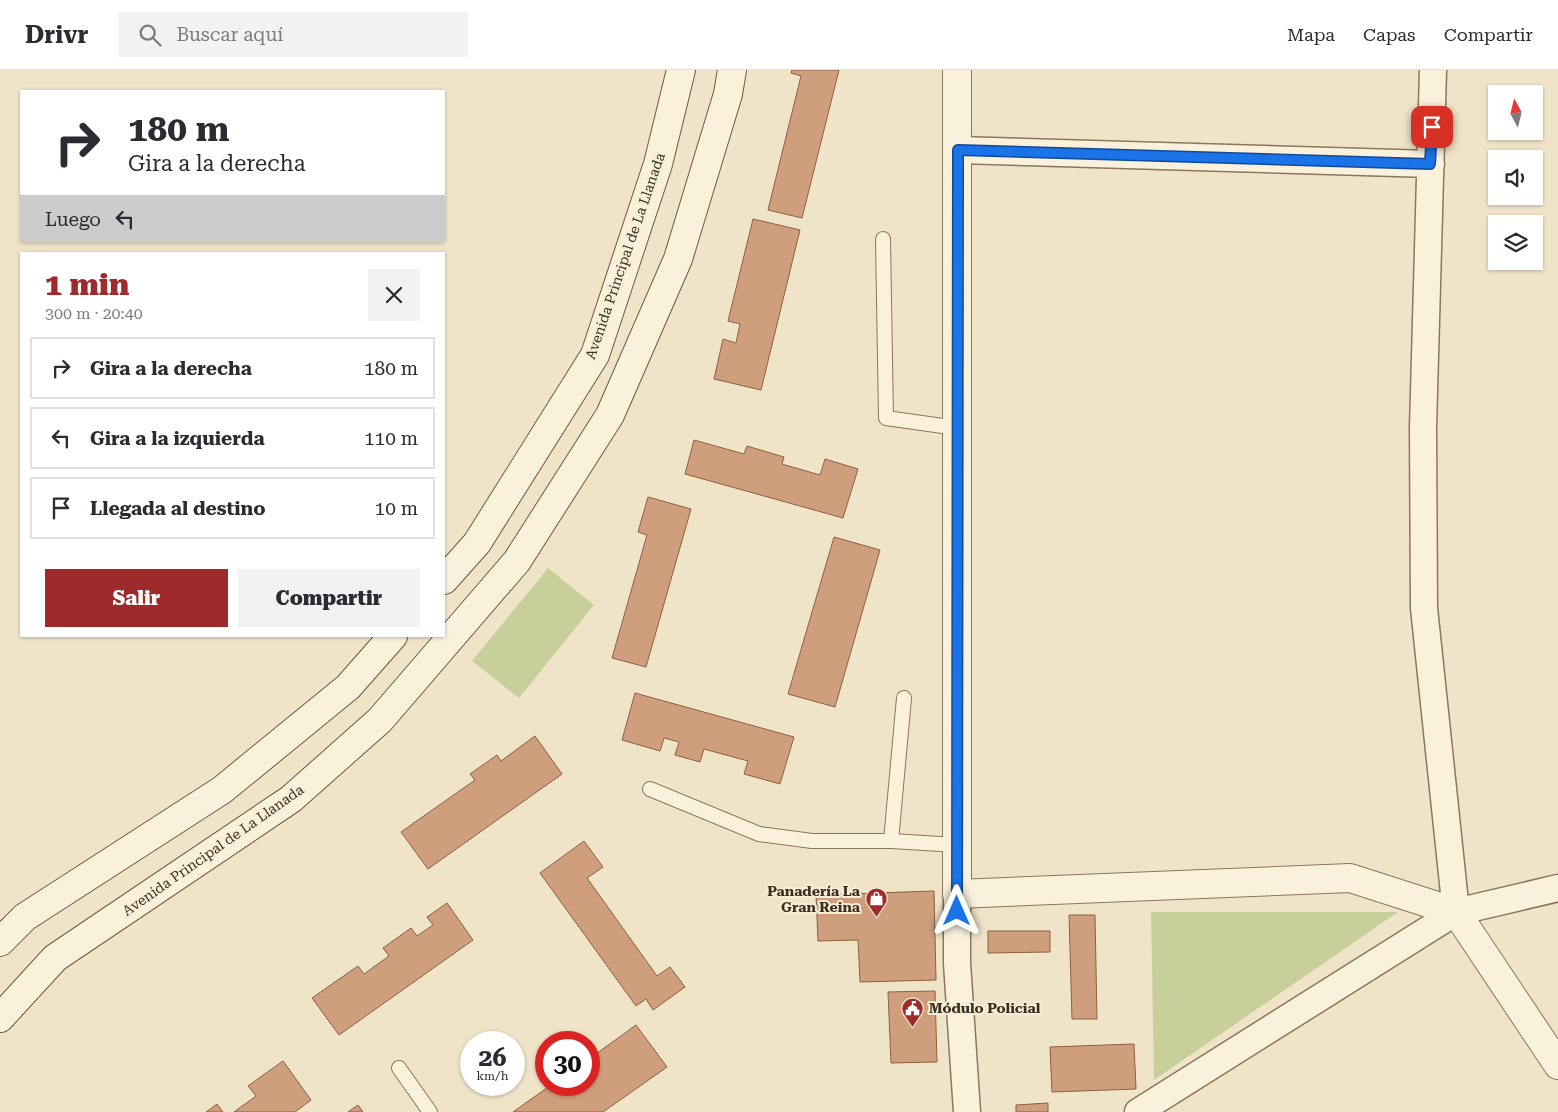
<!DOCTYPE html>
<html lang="es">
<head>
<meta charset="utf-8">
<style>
	:root { --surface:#fff; --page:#f2f2f3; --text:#2b2b33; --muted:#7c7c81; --line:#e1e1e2; --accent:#9e2a2b }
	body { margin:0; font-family:"Roboto Serif",serif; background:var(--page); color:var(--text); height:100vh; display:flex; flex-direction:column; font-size:19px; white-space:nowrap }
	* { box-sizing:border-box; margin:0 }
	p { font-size:16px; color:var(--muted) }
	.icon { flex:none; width:28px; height:28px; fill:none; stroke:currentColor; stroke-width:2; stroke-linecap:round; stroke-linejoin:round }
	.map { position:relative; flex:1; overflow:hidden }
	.drawer { position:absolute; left:20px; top:182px; width:425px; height:385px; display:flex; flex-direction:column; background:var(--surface); border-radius:0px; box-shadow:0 1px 4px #0004 }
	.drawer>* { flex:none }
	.hud { position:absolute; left:20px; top:20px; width:425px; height:152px; border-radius:0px; box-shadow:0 1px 4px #0004; background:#fff; color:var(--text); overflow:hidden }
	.needle { width:32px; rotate:353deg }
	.tools { position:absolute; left:1488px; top:15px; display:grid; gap:10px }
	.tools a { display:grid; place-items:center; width:55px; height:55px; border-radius:0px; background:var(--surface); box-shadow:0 1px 4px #0004; font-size:25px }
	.speed { position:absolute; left:460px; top:961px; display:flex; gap:10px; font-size:25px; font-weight:700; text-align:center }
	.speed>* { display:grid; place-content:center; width:65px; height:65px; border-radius:50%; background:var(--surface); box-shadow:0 1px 4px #0004; line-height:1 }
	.speed small { font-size:12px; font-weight:400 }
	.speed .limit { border:8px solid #d22; background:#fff; color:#111 }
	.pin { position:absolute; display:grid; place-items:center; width:42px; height:42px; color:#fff; margin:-21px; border-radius:10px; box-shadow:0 2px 8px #0006 }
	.me { position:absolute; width:55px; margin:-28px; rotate:0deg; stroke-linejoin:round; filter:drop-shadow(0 0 4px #0008) }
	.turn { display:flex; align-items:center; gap:18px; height:105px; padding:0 25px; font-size:22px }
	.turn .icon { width:65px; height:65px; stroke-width:2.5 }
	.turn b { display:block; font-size:35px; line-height:42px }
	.then { display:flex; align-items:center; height:48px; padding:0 25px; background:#0003; gap:10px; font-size:19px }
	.round { display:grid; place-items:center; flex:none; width:52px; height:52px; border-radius:0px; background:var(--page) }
	.overview { display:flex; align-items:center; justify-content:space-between; height:85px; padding:0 25px }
	h1 { font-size:30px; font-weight:800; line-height:38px; color:var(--accent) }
	.cta { display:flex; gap:10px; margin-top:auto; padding:10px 25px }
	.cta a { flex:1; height:58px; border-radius:0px; background:var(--accent); color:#fff; font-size:20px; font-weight:800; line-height:58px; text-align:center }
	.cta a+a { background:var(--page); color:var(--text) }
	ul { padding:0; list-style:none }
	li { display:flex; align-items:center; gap:15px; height:62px; margin:0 10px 8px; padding:0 15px; border:2px solid var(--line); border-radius:0px }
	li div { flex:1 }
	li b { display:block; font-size:19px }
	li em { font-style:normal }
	header { display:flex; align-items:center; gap:30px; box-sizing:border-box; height:70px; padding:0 25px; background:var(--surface); border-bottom:1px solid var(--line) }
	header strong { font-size:24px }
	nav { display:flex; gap:28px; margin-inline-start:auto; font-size:18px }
	.search { width:350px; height:45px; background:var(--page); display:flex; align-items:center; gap:12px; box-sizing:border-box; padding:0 18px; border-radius:0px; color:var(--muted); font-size:19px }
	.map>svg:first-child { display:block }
</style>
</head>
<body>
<header>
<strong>Drivr</strong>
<div class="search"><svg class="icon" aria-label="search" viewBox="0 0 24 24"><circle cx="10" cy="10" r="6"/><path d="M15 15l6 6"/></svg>Buscar aquí</div>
<nav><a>Mapa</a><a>Capas</a><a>Compartir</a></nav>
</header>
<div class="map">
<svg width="1558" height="1042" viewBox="0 0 1558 1042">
	<rect width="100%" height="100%" fill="#f0e4c8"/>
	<path fill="#c9cf9b" d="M548,498L594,535L519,628L472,591Z
		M1151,842H1398L1154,1010Z"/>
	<path fill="#cf9f7d" stroke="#8d5f41" d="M792,0H839L802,148L768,140L801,6L791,3Z
		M753,149L800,160L761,320L714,309L723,269L736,273L740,254L728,251Z
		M694,370L744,384L747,376L784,387L782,394L820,405L825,389L858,399L843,448L685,404Z
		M648,427L691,439L646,597L612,588L647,465L638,462Z
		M834,467L880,480L835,637L788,624Z
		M635,623L794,667L780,714L744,704L748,691L704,679L700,692L675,685L679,672L664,668L660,681L622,670Z
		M535,666L562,704L428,799L401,762L475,710L470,704L497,685L501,691Z
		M584,771L603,797L587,808L657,906L670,897L685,917L653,940L646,929L636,936L540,803Z
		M934,821L936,910L860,912L858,870L818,871L816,825Z
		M447,833L473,870L339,965L312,928L358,896L364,904L389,886L383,878L411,858L417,866L433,855L427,847Z
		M1069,845H1095L1097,949H1072Z
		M988,861H1050V882L988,883Z
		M935,921L937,992L891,993L888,922Z
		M636,955L667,997L603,1042H513L551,1015H589V989Z
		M1134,974L1136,1019L1052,1022L1050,977Z
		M283,991L311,1030L295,1042H234L256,1026L248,1016Z
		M1048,1033V1042H1016V1035Z
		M217,1034L223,1042H206Z
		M358,1035L363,1042H348Z"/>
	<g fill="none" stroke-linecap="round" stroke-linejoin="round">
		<defs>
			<path id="service" d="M883,169L886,348L957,358
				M650,719L759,764L812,771H891L957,775
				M891,771L904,628
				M399,998L430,1042"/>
			<path id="minor" d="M1433,0L1423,358L1424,538L1456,842
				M958,80L1431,94
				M957,824V893L967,1042
				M1138,1042L1456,842L1558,818"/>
			<path id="tertiary" d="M957,0V824L1350,808L1456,842L1558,995"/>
			<path id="secondary" d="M444,510L477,473L595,285L658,94L681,0
				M0,872L25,847L222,720L348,617L393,566
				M0,948L55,888L291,729L380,650L517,491L610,345L678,189L728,24L732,0"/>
		</defs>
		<use href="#service" stroke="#8d765c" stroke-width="16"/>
		<use href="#minor" stroke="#8d765c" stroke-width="29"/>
		<use href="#tertiary" stroke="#8d765c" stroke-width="30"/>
		<use href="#secondary" stroke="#6f573f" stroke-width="30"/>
		<use href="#service" stroke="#faf1dc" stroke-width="14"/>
		<use href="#minor" stroke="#faf1dc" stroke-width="26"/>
		<use href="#tertiary" stroke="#faf1dc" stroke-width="28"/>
		<use href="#secondary" stroke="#faf1dc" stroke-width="28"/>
	</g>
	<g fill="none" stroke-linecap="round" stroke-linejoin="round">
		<defs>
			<path id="route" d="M957,841L958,80L1430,94L1432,57"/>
		</defs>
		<use href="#route" stroke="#114b97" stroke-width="12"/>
		<use href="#route" stroke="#1a73e8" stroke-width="9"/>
	</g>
	<defs>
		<symbol id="shop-pin" viewBox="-11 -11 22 30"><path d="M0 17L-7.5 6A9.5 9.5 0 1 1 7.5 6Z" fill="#9e2a2b" stroke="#f7eed8"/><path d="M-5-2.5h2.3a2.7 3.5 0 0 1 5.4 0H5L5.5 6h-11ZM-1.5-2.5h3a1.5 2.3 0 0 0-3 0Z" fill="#fff"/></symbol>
		<symbol id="civic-pin" viewBox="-11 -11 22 30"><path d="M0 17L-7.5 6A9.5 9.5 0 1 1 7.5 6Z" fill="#9e2a2b" stroke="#f7eed8"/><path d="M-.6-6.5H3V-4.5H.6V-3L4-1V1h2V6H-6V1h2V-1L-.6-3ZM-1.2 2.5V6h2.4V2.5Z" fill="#fff"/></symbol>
	</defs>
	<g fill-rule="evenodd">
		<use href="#shop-pin" x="864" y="816" width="25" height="34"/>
		<use href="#civic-pin" x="900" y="926" width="25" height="34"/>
	</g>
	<g text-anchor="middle" stroke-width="4" stroke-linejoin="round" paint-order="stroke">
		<g font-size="14" fill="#3d2e20" stroke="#f7eed8">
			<text transform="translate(625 186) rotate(-71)" y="5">Avenida Principal de La Llanada</text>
			<text transform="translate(213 780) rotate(-35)" y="5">Avenida Principal de La Llanada</text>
		</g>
		<g font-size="14" font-weight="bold" fill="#3d2e20" stroke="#f7eed8" text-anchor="end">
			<text x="860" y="826">Panadería La<tspan x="860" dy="16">Gran Reina</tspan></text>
			<text x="929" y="943" text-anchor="start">Módulo Policial</text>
		</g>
	</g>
</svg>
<div class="tools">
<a><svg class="needle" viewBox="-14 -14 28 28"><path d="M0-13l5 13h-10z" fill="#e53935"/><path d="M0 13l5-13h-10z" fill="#7c7c81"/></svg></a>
<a><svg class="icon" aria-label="sound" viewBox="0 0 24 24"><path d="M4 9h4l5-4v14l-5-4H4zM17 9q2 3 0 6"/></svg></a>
<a><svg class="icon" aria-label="layers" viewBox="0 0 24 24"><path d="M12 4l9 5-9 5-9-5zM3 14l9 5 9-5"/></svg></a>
</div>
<div class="speed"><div>26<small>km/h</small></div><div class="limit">30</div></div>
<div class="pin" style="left:1432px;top:57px;background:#d93025"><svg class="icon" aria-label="arrive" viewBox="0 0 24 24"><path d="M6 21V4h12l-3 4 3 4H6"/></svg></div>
<svg class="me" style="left:957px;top:841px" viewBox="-20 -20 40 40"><path d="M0-17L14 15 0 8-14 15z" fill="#1a73e8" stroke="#fff" stroke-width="4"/></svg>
<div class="hud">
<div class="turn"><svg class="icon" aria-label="right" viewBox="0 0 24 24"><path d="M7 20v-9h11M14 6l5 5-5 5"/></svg><div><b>180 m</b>Gira a la derecha</div></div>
<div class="then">Luego<svg class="icon" aria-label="left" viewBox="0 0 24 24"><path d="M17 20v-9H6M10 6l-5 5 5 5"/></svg></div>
</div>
<section class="drawer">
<div class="overview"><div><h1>1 min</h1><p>300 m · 20:40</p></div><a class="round"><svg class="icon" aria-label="close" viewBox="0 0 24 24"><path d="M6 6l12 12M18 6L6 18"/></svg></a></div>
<ul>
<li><svg class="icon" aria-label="right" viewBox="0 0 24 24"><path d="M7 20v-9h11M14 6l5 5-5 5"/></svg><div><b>Gira a la derecha</b></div><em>180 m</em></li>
<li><svg class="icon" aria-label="left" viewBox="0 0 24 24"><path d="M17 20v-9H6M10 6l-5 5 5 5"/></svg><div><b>Gira a la izquierda</b></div><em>110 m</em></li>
<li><svg class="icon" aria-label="arrive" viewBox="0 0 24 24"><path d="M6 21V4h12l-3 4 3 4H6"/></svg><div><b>Llegada al destino</b></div><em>10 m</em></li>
</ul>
<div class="cta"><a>Salir</a><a>Compartir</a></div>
</section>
</div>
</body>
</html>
